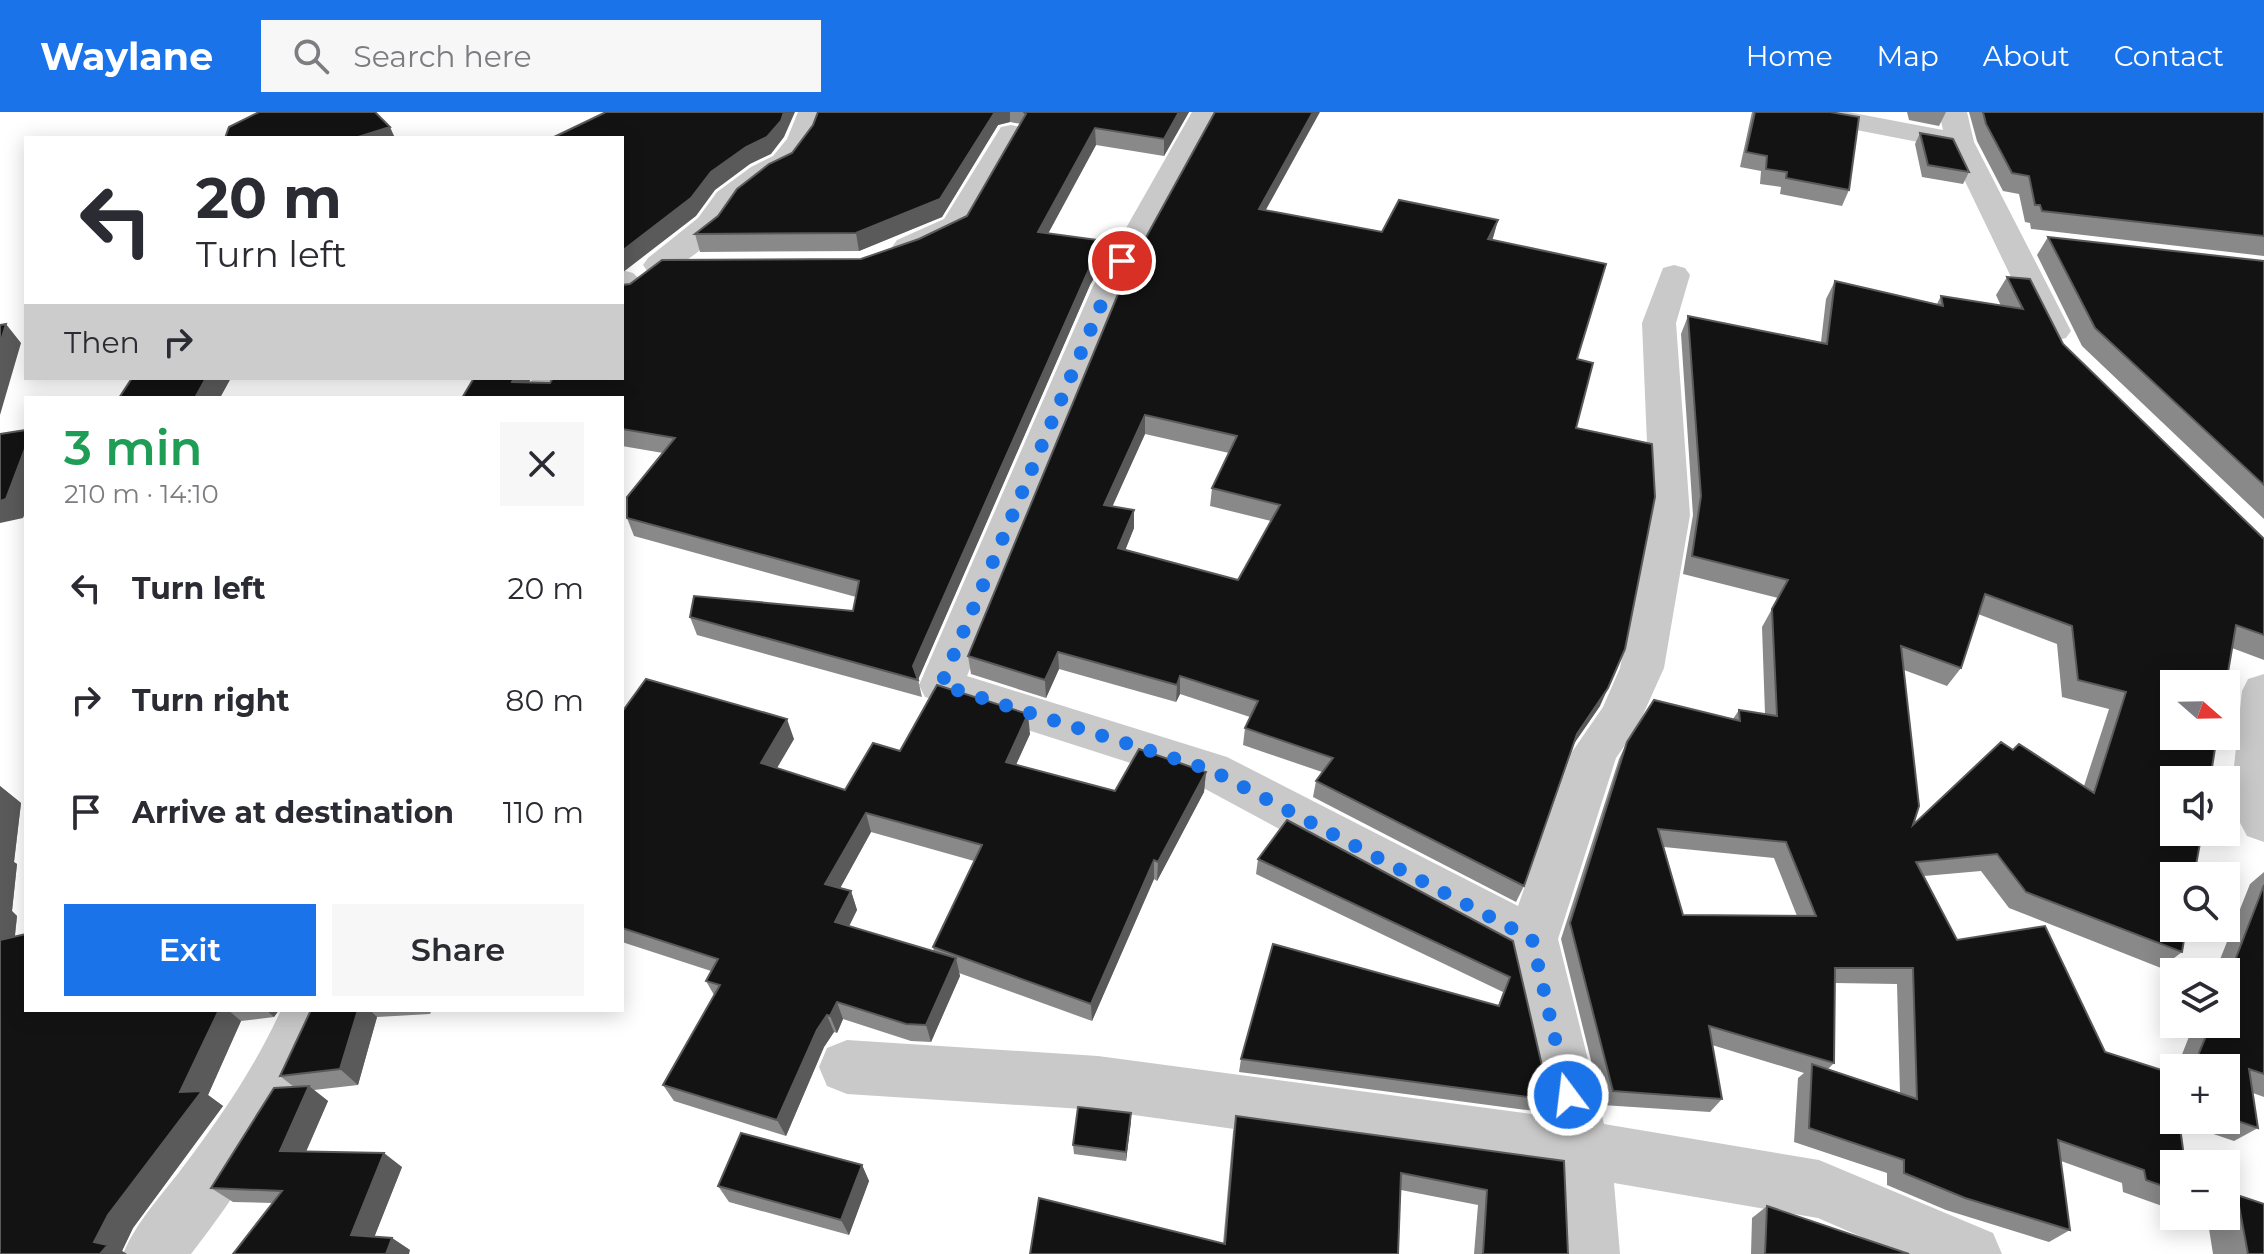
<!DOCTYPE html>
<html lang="en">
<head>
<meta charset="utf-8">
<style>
	:root { --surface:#fff; --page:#f7f7f7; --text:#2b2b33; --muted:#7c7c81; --accent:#1a73e8 }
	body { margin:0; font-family:Montserrat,sans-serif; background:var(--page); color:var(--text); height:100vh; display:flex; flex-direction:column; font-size:30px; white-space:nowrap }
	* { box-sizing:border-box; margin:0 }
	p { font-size:26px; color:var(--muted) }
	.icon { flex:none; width:44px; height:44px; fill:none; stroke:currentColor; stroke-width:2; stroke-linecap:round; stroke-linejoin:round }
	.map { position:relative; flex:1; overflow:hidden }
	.sheet { position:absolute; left:24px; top:284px; width:600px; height:616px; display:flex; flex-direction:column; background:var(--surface); border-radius:0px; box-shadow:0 4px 20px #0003 }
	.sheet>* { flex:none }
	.top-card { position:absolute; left:24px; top:24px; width:600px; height:244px; border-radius:0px; box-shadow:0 4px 20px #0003; background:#fff; color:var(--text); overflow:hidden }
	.needle { width:52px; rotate:110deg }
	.fabs { position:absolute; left:2160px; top:558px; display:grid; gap:16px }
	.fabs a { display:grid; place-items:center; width:80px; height:80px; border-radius:0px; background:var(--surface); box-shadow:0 4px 20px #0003; font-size:40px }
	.pin { position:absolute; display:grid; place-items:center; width:68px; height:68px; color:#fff; margin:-34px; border:4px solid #fff; border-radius:50%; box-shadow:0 2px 8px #0007 }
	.me { position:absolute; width:88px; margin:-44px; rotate:345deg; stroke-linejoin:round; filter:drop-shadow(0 0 6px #0008) }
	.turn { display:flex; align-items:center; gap:28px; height:168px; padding:0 40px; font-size:36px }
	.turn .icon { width:104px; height:104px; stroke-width:2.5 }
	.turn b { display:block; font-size:56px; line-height:68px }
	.then { display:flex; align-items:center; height:76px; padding:0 40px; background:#0003; gap:16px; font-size:30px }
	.round { display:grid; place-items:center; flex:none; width:84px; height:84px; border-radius:0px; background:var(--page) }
	.headline { display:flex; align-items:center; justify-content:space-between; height:136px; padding:0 40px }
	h1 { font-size:48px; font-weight:600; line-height:60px; color:#1e9e55 }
	.primary-button { display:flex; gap:16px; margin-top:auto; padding:16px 40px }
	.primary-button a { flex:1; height:92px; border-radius:0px; background:var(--accent); color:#fff; font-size:32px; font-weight:600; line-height:92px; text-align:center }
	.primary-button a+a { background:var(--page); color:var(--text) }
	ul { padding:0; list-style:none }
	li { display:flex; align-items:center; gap:24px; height:112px; padding:0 40px }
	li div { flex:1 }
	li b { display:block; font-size:30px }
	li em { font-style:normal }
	header { display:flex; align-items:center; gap:48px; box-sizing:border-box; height:112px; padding:0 40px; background:var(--accent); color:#fff }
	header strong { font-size:38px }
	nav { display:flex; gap:44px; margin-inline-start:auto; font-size:28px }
	.search { width:560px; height:72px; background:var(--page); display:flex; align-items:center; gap:20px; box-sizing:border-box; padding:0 28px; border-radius:0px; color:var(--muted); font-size:30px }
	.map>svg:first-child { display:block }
</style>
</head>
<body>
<header>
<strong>Waylane</strong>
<div class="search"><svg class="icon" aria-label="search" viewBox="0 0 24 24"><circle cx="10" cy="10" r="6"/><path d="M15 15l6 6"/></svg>Search here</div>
<nav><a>Home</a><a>Map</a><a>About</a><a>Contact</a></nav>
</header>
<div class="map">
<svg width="2264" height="1142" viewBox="0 0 2264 1142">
	<rect width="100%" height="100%" fill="#fff"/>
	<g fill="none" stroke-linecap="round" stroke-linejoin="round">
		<path fill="#c9c9c9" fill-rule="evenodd" d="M798,0H826C818,20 810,39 795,54C781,68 754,76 738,93C731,101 727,111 720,119C705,136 671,165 648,160L643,153L648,146L698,106L717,80L751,55L773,44L787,27Z
			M1192,0H1220L1125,174L967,564L1227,645L1518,794L1572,640L1603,595L1620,556L1650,403L1642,211L1663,156L1674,153L1685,156L1690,163L1676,211L1690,403L1664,556L1637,616L1616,646L1558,827L1604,1012L1819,1048L1993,1121L2002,1142H1901L1818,1106L1614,1071L1620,1142H1560L1555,1062L1098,998L847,982L827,974L819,955L827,936L847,928L1098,944L1546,1004L1509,841L1196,672L925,585L919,573L1093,174Z
			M1791,0H1848L1943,18L1939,0H1967L1974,30L2071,219L2066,226L2054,229L2042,226L2037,219L1949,36L1805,8L1795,6Z
			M1011,13L1021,15L1025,21L966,120L919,142L908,144L897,142L892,135L897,128L944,107L1001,15Z
			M622,158L633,161L646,173L641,180L622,181Z
			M533,266H569L558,286H522Z
			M2264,562V730L2247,724L2230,692L2242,579L2248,567Z
			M281,898H335C297,987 250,1066 191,1142H123C137,1108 164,1081 186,1051C222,1003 256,953 281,898Z"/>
	</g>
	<path fill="#898989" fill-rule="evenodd" d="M818,0H1189L1164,44L1096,33L1048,122L1105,147L1090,173L918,567L922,585L697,523L690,505L853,499L856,485L634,424L627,406L663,341L622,334V286L474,266H531L529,271H550L861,147L919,127L967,104L1021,12L1010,10L998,13L942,105L859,139L700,140L695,122L792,41L813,13Z
		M1752,0H1830L1849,78L1842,94L1780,82L1781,75L1760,72L1761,59L1740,55Z
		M1907,0H1946L1939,14L1909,8Z
		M1969,0H2264V144L2031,117L2030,111L2025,110L2019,82L2003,79L1977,29Z
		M1920,21L1969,60L1963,72L1922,65L1915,32Z
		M1266,98L1382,120L1498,108L1492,128L1577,247L1576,316L1600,594L1572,634L1524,774L1516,790L1313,685L1316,669L1322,660L1243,633L1245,616L1250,605L1180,582L1176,590L1059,557L1046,586L971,562L968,544ZM1145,322L1229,341L1212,376L1210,394L1271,409L1238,468L1125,438L1134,416V398L1112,394Z
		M2048,125L2264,149V407L2082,234L2037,143Z
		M2007,165L2063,232L2264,427V548L2232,536L2182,840L2161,856L2009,796L1981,759L1924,764L1957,828L2105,940L2174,1052V1090L2165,1095L2123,1080L2122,1071L2061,1049L2070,1118L2049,1130L1946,1098L1887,1073V1061L1794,1030L1798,966L1804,961L1712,933L1722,987L1710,1000L1602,993L1561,827L1619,647L1627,630L1733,607L1739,598L1765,602L1762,515L1778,486L1683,462L1693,403L1681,222L1688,204L1821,230L1826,187L1835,169L1937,192L1941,184L2001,194L1996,183ZM1978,502L2057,532L2062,585L2109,597L2084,674L2013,638L1913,713L1904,558L1947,574L1961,556ZM1664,735L1774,746L1797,804L1683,803ZM1835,871L1897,872L1900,981L1828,957L1834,951Z
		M622,600L794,627L777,656L845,678L900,639L1030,622L1016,653L1115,679L1206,660L1204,680L1157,769L1154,767L1092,909L959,861L960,864L931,930L911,929L843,907L837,921L834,920L824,935L786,1024L674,989L663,973L714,883L706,869L711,859L622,830ZM871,720L974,749L933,835L934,840L849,815L857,798L851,779L840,776Z
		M0,674L21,691L14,750L17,752L12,799L17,804L15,825L26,898H279L274,905L241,909L208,983L223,994L133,1116L122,1139L127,1142H0Z
		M1258,747L1513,829L1550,988L1542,1000L1239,960L1241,947L1498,894L1503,880L1256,762Z
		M2264,760V985L2253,981L2258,1016L2234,1029L2184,1012L2183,1008H2226V956L2177,955L2194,912H2226V860H2215L2250,772Z
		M311,898H432L430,902L377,905L358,973L314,978L328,989L306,1040L402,1055L374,1125L392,1126L410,1138L273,1091L233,1090L211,1076L294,975L280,964Z
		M1131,1001L1126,1049L1074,1042L1073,1033Z
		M1236,1004L1564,1049L1568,1142H1474L1478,1093L1401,1078L1223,1132L1233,1020Z
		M862,1053L869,1069L849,1123L729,1090L718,1074Z
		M2237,1083L2264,1142H2213L2207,1104H2226V1089Z
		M1767,1094L1909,1142H1751L1752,1106Z"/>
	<path fill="#5a5a5a" d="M784,0H795L784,25L771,42L750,52L715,78L696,104L622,161V139L711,60Z
		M995,0H1010V10L998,13L942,105L859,139L856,121Z
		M1179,0H1189L1164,44V27Z
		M1313,0H1320L1257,114L1259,97Z
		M390,15L395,26H355Z
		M1095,16L1096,33L1039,138L1038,120Z
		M1498,108L1493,126L1483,145L1488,127Z
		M1105,129V147L1090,173L918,568L913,554L1090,155Z
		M6,212L21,231L0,303V232Z
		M206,266H231L220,286H195Z
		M514,266H531L521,286L512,270Z
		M1145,303V322L1105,411L1104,393Z
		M26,334V399L23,406L0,411V389Z
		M1134,398V416L1119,454L1118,436Z
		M1058,540L1059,557L1046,586L1045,568Z
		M1180,564V582L1176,590L1177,573Z
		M1608,576L1600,594L1569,639L1577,622Z
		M1028,602L1030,622L1008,670L1006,650Z
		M787,607L794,627L768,671L761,651Z
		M1206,660L1204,680L1157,769L1158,750Z
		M0,674L21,691L14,750L17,752L12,799L17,804L12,847L0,839Z
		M866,701L871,720L832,791L825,772Z
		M1154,748V767L1092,909L1091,892Z
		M851,779L857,798L841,829L835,810Z
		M956,846L960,864L931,930L926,913Z
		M837,890L843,907L837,921L830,904Z
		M219,898H228L241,909L208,983L223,994L133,1116L122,1139L127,1142H100L94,1130L108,1103L180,980Z
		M266,898H279L274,905Z
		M358,898H370L377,905L358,973L340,957Z
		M827,903L834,920L824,935L786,1024L777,1008L817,918Z
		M309,974L328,989L300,1053L280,1039Z
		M1131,1001V1010L1126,1049V1040Z
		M384,1041L402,1055L370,1136L351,1123Z
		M862,1053L869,1069L849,1123L841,1108Z
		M392,1126L410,1138L409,1142H386Z"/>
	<path fill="#131313" stroke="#5a5a5a" stroke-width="2" fill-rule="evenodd" d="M259,0H375L390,15L355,26H225L229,15Z
		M606,0H784L781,9L767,25L746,35L711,60L691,86L622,139V26H552Z
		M818,0H995L940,87L856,121L695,122L718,104L737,77L769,52L792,41L813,13Z
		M1024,0H1179L1164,27L1095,16L1038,120L1105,129L1090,155L913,554L918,568L690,505L694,484L853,499L859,469L627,406V385L675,326L622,317V286H462L474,266H514L512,270L550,271L553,266H622V173L630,172L662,148L861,147L919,127L967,104L1026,2Z
		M1215,0H1313L1259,97L1382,120L1399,88L1498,108L1488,127L1606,152L1577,247L1593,251L1576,316L1652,332L1655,385L1625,537L1608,576L1577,622L1524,774L1316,669L1333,646L1245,616L1258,589L1180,564L1177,573L1058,540L1045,568L968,544L1128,158ZM1145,303L1237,324L1212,376L1280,393L1238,468L1118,436L1134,398L1104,393Z
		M1755,0H1830L1859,5L1849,78L1786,66L1787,60L1766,57L1767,44L1746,40Z
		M1983,0H2264V124L2042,99L2040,93H2035L2029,64L2012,61L1986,12Z
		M1920,21L1953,27L1969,60L1928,53Z
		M2048,125L2264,149V373L2095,216Z
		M2007,165L2030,167L2063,232L2264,427V523L2236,513L2226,572H2174V624H2217L2210,668H2174V720H2202L2194,764H2174V816H2186L2182,840L2026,780L1997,742L1916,750L1957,828L2045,814L2105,940L2174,962V1008H2179L2185,1052H2174V1078L2146,1068L2144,1058L2058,1028L2070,1118L1965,1086L1904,1061V1048L1809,1016L1812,952L1917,987L1913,856H1835L1834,951L1709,914L1722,987L1613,979L1570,811L1627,630L1654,588L1740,609L1739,598L1777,604L1772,497L1788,468L1692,444L1701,384L1688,204L1827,232L1835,169L1943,194L1941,184L2023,197ZM1985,482L2072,514L2078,568L2126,580L2094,681L2019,632L2013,638L2001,630L1913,713L1919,694L1901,534L1961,556ZM1658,717L1786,730L1816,804L1683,803Z
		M6,212L0,232V213Z
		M132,266H206L195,286H119Z
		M26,318V334L6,387L0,389V322Z
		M646,567L787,607L761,651L845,678L873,631L900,639L937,573L1028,602L1006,650L1115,679L1139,637L1206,660L1158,750L1154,748L1091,892L933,835L982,733L866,701L825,772L851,779L835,810L956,846L926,913L906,912L837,890L830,904L827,903L817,918L777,1008L663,973L720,873L706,869L718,847L622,816V600Z
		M1287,708L1513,829L1550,988L1241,947L1273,832L1499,894L1510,865L1258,747Z
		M2264,773V962L2249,957L2258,1016L2226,1005V956H2201L2199,941L2211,912H2226V872Z
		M26,822V898H219L180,980L202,979L108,1103L94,1130L108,1133L100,1142H0V828Z
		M311,898H358L340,957L280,964Z
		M309,974L280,1039L384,1041L351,1123L392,1126L386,1142H233L282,1079L211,1076L274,976Z
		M1078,995L1131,1001L1126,1040L1073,1033Z
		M1236,1004L1564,1049L1568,1142H1483L1487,1078L1401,1061L1398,1142H1030L1039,1086L1225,1132Z
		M741,1021L862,1053L841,1108L718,1074Z
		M2237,1083L2264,1092V1142H2248Z
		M1767,1094L1909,1142H1765Z"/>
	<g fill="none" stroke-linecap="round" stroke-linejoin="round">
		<path stroke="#1a73e8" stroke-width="14" stroke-dasharray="0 25.2" d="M1122,149L1109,174L941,573L1211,658L1532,827L1568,983"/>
	</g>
</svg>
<div class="fabs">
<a><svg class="needle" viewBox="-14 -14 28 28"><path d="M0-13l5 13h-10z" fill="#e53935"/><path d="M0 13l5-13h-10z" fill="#7c7c81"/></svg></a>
<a><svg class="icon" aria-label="sound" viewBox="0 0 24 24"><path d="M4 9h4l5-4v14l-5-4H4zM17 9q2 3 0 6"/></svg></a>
<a><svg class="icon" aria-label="search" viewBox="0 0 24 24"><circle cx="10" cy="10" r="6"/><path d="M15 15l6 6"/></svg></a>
<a><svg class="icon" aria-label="layers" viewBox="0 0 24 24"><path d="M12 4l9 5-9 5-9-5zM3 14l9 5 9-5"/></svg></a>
<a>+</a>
<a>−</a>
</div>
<div class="pin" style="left:1122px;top:149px;background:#d93025"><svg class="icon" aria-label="arrive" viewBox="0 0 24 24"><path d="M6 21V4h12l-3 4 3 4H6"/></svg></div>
<svg class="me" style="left:1568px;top:983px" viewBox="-20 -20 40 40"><circle r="17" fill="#1a73e8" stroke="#fff" stroke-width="3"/><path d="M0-11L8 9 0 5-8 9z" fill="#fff"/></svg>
<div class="top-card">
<div class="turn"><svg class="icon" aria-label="left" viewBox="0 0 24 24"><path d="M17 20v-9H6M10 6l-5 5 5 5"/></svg><div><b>20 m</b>Turn left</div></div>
<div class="then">Then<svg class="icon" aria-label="right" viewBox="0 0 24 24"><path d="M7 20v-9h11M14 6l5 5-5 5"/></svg></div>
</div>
<section class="sheet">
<div class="headline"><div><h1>3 min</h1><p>210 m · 14:10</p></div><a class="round"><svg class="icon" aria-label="close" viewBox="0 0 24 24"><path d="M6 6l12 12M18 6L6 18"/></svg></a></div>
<ul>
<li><svg class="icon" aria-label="left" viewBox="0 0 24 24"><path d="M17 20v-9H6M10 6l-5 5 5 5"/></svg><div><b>Turn left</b></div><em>20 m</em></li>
<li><svg class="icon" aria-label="right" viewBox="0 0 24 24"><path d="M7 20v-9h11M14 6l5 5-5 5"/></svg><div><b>Turn right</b></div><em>80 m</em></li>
<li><svg class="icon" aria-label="arrive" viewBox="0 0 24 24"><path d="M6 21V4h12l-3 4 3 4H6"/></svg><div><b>Arrive at destination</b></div><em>110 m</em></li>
</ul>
<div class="primary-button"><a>Exit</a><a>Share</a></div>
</section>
</div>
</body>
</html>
